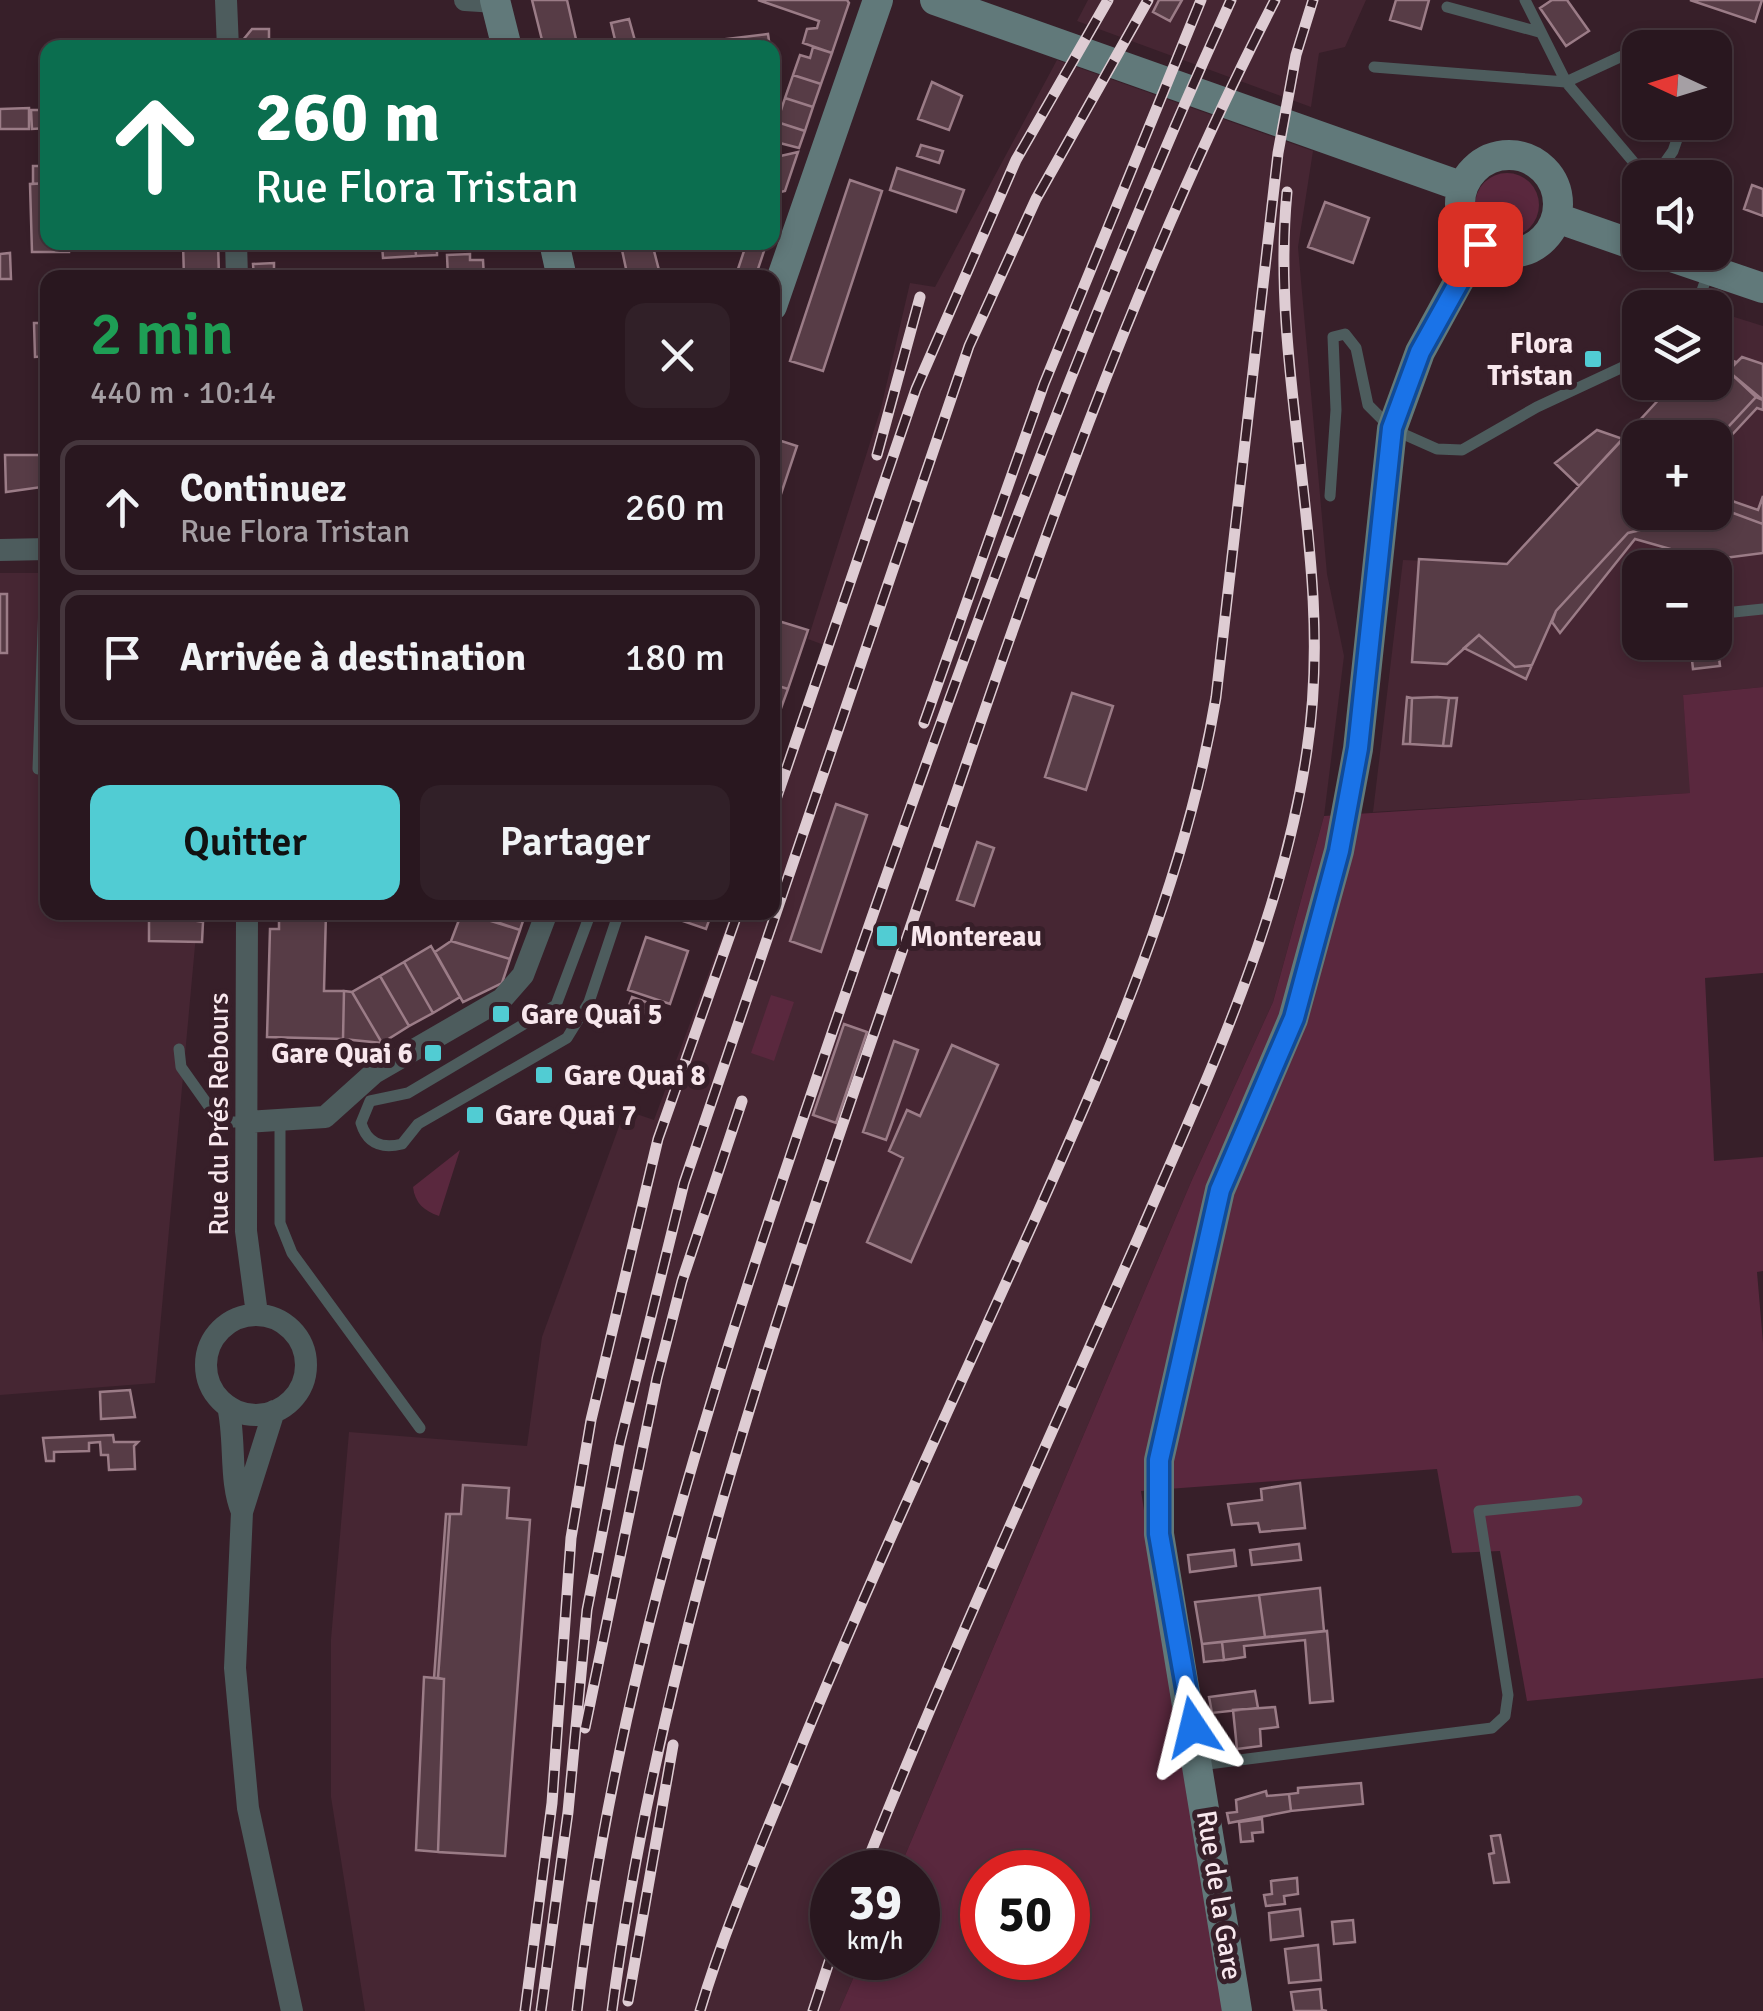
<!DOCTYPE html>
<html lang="fr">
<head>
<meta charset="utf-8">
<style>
	:root { --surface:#29171f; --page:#312028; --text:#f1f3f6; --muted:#a59fa4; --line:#45363d; --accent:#51ccd3 }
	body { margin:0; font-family:Signika,sans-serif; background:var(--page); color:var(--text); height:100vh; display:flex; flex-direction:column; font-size:38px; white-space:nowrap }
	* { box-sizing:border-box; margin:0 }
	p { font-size:32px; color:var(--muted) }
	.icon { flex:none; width:55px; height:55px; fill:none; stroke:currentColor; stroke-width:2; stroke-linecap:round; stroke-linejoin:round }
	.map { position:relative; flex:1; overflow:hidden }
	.drawer { position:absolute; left:40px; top:270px; width:740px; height:650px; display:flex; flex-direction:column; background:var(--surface); border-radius:20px; box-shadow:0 5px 15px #0003,0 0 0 2px var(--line) }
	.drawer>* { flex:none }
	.top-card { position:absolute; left:40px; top:40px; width:740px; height:210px; border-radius:20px; box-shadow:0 5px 15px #0003,0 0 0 2px var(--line); background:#0b6e4f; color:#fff; overflow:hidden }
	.needle { width:65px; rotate:274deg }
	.buttons { position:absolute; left:1622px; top:30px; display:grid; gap:20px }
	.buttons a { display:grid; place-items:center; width:110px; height:110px; border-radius:20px; background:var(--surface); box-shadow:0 5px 15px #0003,0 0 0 2px var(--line); font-size:50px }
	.speed { position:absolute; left:810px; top:1850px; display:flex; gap:20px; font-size:50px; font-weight:700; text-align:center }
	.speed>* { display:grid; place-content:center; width:130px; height:130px; border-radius:50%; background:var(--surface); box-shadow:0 5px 15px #0003,0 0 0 2px var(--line); line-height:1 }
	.speed small { font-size:25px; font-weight:400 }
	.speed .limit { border:15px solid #d22; background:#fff; color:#111 }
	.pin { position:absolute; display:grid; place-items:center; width:85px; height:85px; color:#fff; margin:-42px; border-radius:20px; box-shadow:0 5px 15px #0006 }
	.me { position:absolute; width:110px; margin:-55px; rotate:350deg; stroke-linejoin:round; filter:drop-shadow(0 0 8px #0008) }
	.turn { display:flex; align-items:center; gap:35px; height:210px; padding:0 50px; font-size:45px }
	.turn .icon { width:130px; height:130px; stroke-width:2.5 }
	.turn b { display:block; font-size:70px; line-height:85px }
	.round { display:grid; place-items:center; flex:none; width:105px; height:105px; border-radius:20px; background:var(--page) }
	.summary { display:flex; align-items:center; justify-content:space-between; height:170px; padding:0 50px }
	h1 { font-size:60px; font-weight:600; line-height:75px; color:#1e9e55 }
	.button { display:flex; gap:20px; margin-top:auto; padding:20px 50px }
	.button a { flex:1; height:115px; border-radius:20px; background:var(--accent); color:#111; font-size:40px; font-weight:600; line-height:115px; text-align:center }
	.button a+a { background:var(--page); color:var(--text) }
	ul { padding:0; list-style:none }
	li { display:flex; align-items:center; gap:30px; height:135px; margin:0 20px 15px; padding:0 30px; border:5px solid var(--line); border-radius:20px }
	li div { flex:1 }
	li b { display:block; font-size:38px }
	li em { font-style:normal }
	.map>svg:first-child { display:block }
</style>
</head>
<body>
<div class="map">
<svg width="1763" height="2011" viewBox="0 0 1763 2011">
	<rect width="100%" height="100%" fill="#371f29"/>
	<path fill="#462633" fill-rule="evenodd" d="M1088,0H1366L1345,47L1319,53L1311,107L1077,21Z
		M1057,60L1313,151L1298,247L1327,574L1344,656L1324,816L1273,1002L1191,1182L898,1872H832V1958H862L839,2011H365L331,1797V1639L349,1432L527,1446L542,1337L625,1110L654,1120L731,913L772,912L773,793L824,645L808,639L881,408L910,283L935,287Z
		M1731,316L1763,326V687L1683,695L1691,793L1373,812L1403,560L1507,564L1579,486L1597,430L1624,439L1715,382V338ZM1640,438H1715V512H1640ZM1640,568H1715V642H1640Z
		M0,573H47L48,912L198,913L155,1383L0,1395Z"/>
	<path fill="#5a283e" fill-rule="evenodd" d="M1475 205a32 32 0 1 1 64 0a32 32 0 1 1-64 0Z
		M1763,687V973L1705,978L1714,1161L1763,1157V1271L1757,1272L1763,1343V1678L1527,1701L1500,1551L1452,1553L1437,1469L1141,1491L1223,2011H839L862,1958H918V1872H898L1191,1182L1273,1002L1324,816L1690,793L1683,695ZM982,1872H1068V1958H982Z
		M771,995L794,1002L774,1061L751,1053Z
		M460,1150L439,1216C424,1211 415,1203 413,1187Z"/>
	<path fill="#573c46" stroke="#9b7c87" stroke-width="2.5" d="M532,0H567L578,48H544Z
		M758,0H847L849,3L832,53L803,43L807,29L817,28L819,21Z
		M1159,0H1182L1170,21L1153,12Z
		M1396,0H1429L1421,29L1390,20Z
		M1552,0H1567L1589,31L1566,46L1540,8Z
		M1690,0H1762L1755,22Z
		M629,19L637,48H617L611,23Z
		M252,29H269V48H243V40Z
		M768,34L770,48H652Z
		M813,47L832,53L821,84L793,75L800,55L810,58Z
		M793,75L821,84L813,107L785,98Z
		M932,82L962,96L949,130L918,119Z
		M785,98L813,107L805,131L777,122Z
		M29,108V129H0V109Z
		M31,110H48V128L32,129Z
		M777,122L805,131L799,148L772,141Z
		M921,145L943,151L939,163L917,156Z
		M798,152L785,191L772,194L776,157Z
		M33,166H48V183L33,184Z
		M897,168L964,190L956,212L890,190Z
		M850,180L882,191L823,371L790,361Z
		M48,183V242H69V252H32L30,184Z
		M1752,185L1763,189V216L1744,209Z
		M1325,202L1369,218L1353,263L1308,247Z
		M218,242L219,278H184L183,243Z
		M415,242H437V255L416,256Z
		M415,242L416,256L383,258L382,244Z
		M747,242H767L756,275L738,269Z
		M652,243L661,278H628L622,250Z
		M10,253L11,279H0V254Z
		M470,254V260H483L484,278H448L447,255Z
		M274,263V278H254L253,264Z
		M34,323H48V356L35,357Z
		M1715,354L1736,362L1728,371L1756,397L1715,441V438H1640V512H1715V495L1758,510L1763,496V524L1725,510L1628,533L1556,611L1532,665L1515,667L1479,635L1447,664L1412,662L1419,559L1507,564L1675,382H1715Z
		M1742,357L1763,364V400L1728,371Z
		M1756,397L1763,400V410L1757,408L1715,453V441Z
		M1597,430L1623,439L1579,486L1555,463Z
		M772,438L797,446L772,521Z
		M5,455H41L42,487L6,492Z
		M1725,510L1763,524V553L1709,560L1635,539L1560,633L1552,622L1556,611L1628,533Z
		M0,594H7V653H0Z
		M772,619L808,630L788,689L772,684Z
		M1715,626L1720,666L1693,669L1690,642H1715Z
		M1479,635L1515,667L1532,665L1526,679L1464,648Z
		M772,684L788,689L772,733Z
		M1072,693L1113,706L1086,790L1045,777Z
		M1407,697L1412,698L1410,744H1403Z
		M1437,697L1449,698L1443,746L1410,744L1412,698Z
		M1449,698H1457L1451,746H1443Z
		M836,804L867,815L821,952L790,941Z
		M977,842L994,848L974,906L957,900Z
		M149,912H197V921L203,922L202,942L149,941Z
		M279,912H326L324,991H344L343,1039L267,1037L270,929H279Z
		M462,912L520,930L510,959L451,941Z
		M468,912H526L520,930Z
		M672,912H712L706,929L671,917Z
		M646,937L688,951L670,1004L628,990Z
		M451,941L510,959L502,983L463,1002L435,952Z
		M431,946L460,997L433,1013L404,962Z
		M404,962L433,1013L409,1026L380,976Z
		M380,976L409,1026L382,1043L352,992Z
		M344,991L352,992L382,1043L343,1039Z
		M632,997L660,1007L657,1017L628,1008Z
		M844,1024L867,1032L836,1123L813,1115Z
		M894,1041L918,1050L886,1140L863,1132Z
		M952,1045L998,1065L911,1262L867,1242L903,1158L889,1151L907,1110L920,1116Z
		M130,1390L135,1417L101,1419L100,1392Z
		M113,1435L114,1442H138L134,1446L135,1469L109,1470L108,1455H101L100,1442L89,1443V1451L54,1452V1461H46L43,1438Z
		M1300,1483L1305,1528L1260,1532L1258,1523L1232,1525L1228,1504L1262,1500L1261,1489Z
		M463,1485L509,1488L507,1518L530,1520L505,1856L438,1852L444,1679L438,1678L450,1514H461Z
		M446,1514H450L438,1678H434Z
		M1299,1544L1301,1560L1252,1565L1250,1550Z
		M1234,1550L1236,1566L1190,1572L1188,1555Z
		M1320,1588L1324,1631L1265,1637L1259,1595Z
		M1259,1595L1265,1637L1202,1644L1195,1602Z
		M1327,1631L1333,1701L1310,1703L1305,1640L1244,1646L1245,1657L1224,1660L1222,1642Z
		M1222,1642L1224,1660L1204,1662L1202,1644Z
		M424,1677L444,1679L438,1852L416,1850Z
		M1255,1691L1258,1708L1212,1713L1209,1697Z
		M1275,1707L1278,1727L1260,1729L1261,1746L1237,1749L1233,1710Z
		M1361,1783L1363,1804L1291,1811L1289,1794L1298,1793V1788Z
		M1266,1791L1267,1796L1289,1794L1291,1811L1229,1823L1227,1813L1237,1812L1236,1800Z
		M1262,1819L1263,1832L1252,1833L1253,1841L1241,1842L1239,1822Z
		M1500,1835L1509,1882L1494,1883L1489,1854L1494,1853L1491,1836Z
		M1297,1878L1298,1894L1284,1896L1285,1904L1266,1906L1264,1895L1272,1894L1271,1881Z
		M1300,1909L1303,1936L1271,1940L1269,1913Z
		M1353,1920L1355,1942L1334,1944L1332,1922Z
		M1318,1945L1321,1980L1289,1983L1285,1949Z
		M1320,1989L1322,2010L1327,2011H1294L1291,1992Z"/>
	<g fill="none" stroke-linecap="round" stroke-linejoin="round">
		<path stroke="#4d5c5d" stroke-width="11" d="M1525,0L1566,82L1633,51L1640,55
			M1447,7L1539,32
			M1374,67L1566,82L1647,178
			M1654,178L1673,151L1683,122
			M1696,308L1709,270
			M1330,496L1336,410L1333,337L1345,334L1356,348L1368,405L1392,429L1437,449L1462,450L1537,407L1640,359
			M1734,612L1763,609
			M38,769L46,549
			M591,912L556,1005L408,1093L370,1101L361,1123C367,1143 381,1149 402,1144L418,1124L567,1038L589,1002L619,912
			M179,1049L181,1067L220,1122H247
			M280,1121V1223L292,1253L420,1428
			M1200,1765L1492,1728L1505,1716L1508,1695L1479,1511L1577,1501"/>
		<path stroke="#4d5c5d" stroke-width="22" d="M226,0L228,48
			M465,0L496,2
			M236,242L237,278
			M0,550L48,549
			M247,912L246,1231L257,1314
			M247,1122L325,1117L374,1073L502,999L523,975L547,912
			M206 1365a50 50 0 1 1 100 0a50 50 0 1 1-100 0Z
			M228,1406C236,1441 229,1481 242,1512
			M274,1411L242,1512L235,1668L248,1808L292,2011"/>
		<path stroke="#61797a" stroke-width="30" d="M495,0L507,48
			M935,0L1463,187
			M1460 204a49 49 0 1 1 98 0a49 49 0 1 1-98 0Z
			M1557,218L1640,247
			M554,242L562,278
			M1657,252L1763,288
			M772,306L878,0
			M1237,2011L1159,1534V1460L1220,1190L1293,1019L1339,851L1358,749L1392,429L1420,352L1479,244"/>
		<defs>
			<path id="rail" d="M877,455L920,297
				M924,723L1044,384L1201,0
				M772,811L916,389L1016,160L1108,0
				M585,1728L657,1378L682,1281L742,1101
				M863,1872C948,1658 1046,1447 1139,1236C1207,1078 1282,922 1307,750C1336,562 1269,378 1287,192
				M628,2001L673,1745
				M525,2011L552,1803L571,1538L591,1420L658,1139L738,912
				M541,2011L568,1812L587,1610L620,1442L684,1183L969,346L1036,199L1148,0
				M577,2011C615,1674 723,1353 832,1033C952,683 1078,337 1231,0
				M612,2011C661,1639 784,1295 905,943C1015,622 1119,302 1275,0
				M700,2011C725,1927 761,1845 794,1764C870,1577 956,1394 1039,1210C1113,1044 1186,878 1216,697L1278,153L1296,55L1313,0
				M813,2011L832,1953"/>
		</defs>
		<use href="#rail" stroke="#deccd3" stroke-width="11"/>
		<use href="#rail" stroke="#371f29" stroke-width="8" stroke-dasharray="22" stroke-linecap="butt"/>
	</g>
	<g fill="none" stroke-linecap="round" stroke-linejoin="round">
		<defs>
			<path id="route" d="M1193,1727L1159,1534V1460L1220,1190L1294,1018L1339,851L1358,748L1392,428L1420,352L1480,244"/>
		</defs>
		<use href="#route" stroke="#114b97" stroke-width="25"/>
		<use href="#route" stroke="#1a73e8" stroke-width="18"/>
	</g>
	<g fill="#51ccd3" stroke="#371f29" stroke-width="4">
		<rect x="1583" y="349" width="20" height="20" rx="5"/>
		<rect x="875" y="924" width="24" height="24" rx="5"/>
		<rect x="491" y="1004" width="20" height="20" rx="5"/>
		<rect x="423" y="1043" width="20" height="20" rx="5"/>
		<rect x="534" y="1065" width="20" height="20" rx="5"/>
		<rect x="465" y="1105" width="20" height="20" rx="5"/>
	</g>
	<g text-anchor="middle" stroke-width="10" stroke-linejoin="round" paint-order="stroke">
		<g font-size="28" font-weight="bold" fill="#f8e7ed" stroke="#371f29" text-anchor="start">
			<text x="1573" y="353" text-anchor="end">Flora<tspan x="1573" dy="32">Tristan</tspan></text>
			<text x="910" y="946">Montereau</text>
			<text x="521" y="1024">Gare Quai 5</text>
			<text x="413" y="1063" text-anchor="end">Gare Quai 6</text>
			<text x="564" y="1085">Gare Quai 8</text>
			<text x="495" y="1125">Gare Quai 7</text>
		</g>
		<g font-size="28" fill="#f8e7ed" stroke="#371f29">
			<text transform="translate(218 1114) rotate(-90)" y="10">Rue du Prés Rebours</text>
			<text transform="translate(1220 1895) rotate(81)" y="10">Rue de la Gare</text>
		</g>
	</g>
</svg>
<div class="buttons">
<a><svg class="needle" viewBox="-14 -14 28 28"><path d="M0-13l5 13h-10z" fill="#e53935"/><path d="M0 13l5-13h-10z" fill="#a59fa4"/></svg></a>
<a><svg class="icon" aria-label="sound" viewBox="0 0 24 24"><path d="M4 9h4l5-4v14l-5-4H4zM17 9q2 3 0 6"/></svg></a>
<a><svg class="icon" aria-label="layers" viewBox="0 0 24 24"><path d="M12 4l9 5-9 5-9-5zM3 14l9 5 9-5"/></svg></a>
<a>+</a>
<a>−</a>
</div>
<div class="speed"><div>39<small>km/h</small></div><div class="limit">50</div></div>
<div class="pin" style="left:1480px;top:244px;background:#d93025"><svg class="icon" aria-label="arrive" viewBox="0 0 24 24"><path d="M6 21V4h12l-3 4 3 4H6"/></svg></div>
<svg class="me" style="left:1193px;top:1727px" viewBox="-20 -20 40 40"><path d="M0-17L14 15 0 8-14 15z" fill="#1a73e8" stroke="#fff" stroke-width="4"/></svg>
<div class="top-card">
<div class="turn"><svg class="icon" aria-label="ahead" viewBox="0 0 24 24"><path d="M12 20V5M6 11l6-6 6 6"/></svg><div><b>260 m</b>Rue Flora Tristan</div></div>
</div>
<section class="drawer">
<div class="summary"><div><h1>2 min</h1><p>440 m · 10:14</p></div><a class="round"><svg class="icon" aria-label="close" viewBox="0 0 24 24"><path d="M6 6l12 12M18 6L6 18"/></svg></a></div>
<ul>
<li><svg class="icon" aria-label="ahead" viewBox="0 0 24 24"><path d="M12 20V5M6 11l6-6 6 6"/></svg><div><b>Continuez</b><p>Rue Flora Tristan</p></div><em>260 m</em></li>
<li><svg class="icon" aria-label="arrive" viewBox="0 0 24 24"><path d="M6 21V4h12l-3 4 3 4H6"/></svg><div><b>Arrivée à destination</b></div><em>180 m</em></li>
</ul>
<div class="button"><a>Quitter</a><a>Partager</a></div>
</section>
</div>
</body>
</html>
